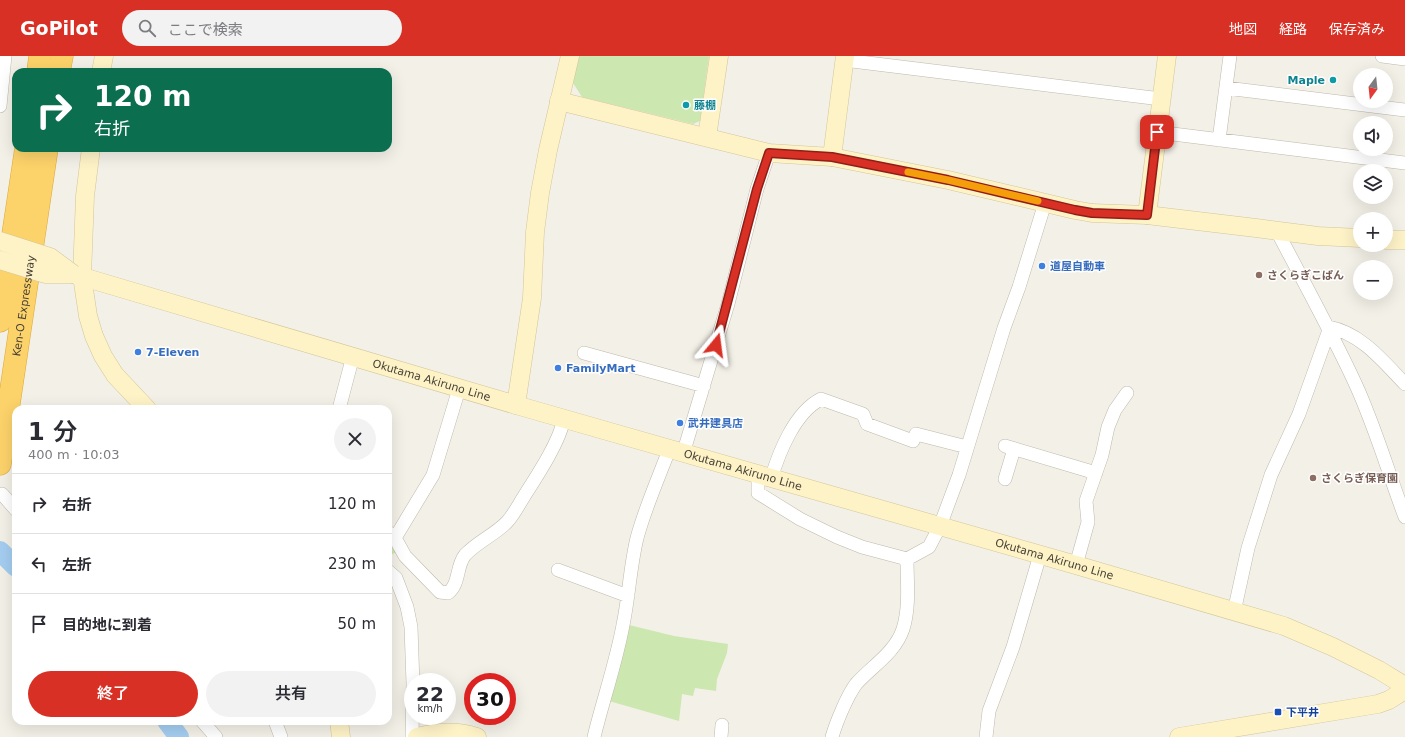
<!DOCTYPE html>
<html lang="ja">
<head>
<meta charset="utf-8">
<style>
	:root { --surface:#fff; --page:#f2f2f3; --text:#2b2b33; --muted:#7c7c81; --line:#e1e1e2; --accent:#d93025 }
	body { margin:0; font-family:"DejaVu Sans","Noto Sans JP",sans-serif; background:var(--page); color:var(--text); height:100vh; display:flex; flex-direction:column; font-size:15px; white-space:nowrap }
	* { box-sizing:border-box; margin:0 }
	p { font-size:13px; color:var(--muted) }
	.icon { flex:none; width:22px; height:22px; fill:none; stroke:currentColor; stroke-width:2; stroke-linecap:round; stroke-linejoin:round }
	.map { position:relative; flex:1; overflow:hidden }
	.sheet { position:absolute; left:12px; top:349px; width:380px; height:320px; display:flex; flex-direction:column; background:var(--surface); border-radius:12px; box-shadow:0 4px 16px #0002 }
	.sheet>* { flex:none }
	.guide { position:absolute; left:12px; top:12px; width:380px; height:84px; border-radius:12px; box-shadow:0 4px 16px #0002; background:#0b6e4f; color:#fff; overflow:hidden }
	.needle { width:26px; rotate:195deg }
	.tools { position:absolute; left:1353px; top:12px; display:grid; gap:8px }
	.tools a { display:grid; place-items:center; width:40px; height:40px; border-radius:50%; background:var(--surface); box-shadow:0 4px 16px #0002; font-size:20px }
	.speed { position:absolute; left:404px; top:617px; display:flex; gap:8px; font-size:20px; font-weight:700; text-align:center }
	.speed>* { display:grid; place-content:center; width:52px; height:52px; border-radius:50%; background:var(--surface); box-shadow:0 4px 16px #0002; line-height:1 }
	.speed small { font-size:10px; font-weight:400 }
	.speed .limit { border:6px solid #d22; background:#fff; color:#111 }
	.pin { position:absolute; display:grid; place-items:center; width:34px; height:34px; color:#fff; margin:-17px; border-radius:8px; box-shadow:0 2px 6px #0006 }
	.me { position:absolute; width:44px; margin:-22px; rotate:16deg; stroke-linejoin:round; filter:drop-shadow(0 0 3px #0008) }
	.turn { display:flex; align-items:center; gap:14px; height:84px; padding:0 16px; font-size:18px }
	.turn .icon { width:52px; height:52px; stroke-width:2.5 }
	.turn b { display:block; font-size:28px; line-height:34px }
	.round { display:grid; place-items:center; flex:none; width:42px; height:42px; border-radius:21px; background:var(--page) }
	.headline { display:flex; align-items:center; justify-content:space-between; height:68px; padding:0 16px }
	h1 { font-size:24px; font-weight:600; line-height:30px }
	.cta { display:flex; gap:8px; margin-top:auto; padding:8px 16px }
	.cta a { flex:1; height:46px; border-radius:24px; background:var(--accent); color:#fff; font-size:16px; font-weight:600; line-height:46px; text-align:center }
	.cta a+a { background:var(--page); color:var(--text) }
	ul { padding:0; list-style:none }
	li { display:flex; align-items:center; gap:12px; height:60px; padding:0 16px; border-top:1px solid var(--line) }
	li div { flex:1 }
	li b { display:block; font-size:15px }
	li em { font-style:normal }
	header { display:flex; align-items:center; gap:24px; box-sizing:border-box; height:56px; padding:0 20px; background:var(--accent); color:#fff }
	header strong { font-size:19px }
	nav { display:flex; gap:22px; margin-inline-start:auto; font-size:14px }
	.search { width:280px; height:36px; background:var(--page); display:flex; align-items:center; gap:10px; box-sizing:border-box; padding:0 14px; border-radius:22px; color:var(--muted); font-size:15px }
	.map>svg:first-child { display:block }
</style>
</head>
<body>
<header>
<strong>GoPilot</strong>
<div class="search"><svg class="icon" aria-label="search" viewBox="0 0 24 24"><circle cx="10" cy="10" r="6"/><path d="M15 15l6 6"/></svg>ここで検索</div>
<nav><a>地図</a><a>経路</a><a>保存済み</a></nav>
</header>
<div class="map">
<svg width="1405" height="681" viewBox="0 0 1405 681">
	<rect width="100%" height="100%" fill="#f3f0e7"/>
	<path fill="#cce7b0" d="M579,0H709L700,65L693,68L582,41L573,27Z
		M388,486L397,496L388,500Z
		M629,569L674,580L728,588L727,597L717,623L716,635L695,632L693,640L682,638L679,665L609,645Z"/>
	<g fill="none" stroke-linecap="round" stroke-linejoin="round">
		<path stroke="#a4cdf0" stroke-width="20" d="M0,495L16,511
			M167,665L179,681"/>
		<defs>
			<path id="street" d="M1382,0L1405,3
				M844,4L1161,43
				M1226,32L1405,54
				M0,50L5,0
				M1157,76L1405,107
				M1219,84L1230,0
				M1277,175C1303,225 1331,275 1355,327C1375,370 1388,416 1405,461
				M1328,271C1361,277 1383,305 1405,328
				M584,297L704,330
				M339,353L353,300
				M1005,390L1096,417
				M683,398L728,248L757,133L769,97
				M758,419V437L800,463L837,481L862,491L907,503
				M771,423C779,396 795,356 821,343L863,358L867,368L913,385L916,378L967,391
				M1005,423L1014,393
				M2,438L16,454
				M388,476L395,482L405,500L440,536L448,537C460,528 456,510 465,499C477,486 494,479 506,467C513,460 518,450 523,442C537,420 559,387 564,363
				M395,482L433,419L459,333
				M1076,509L1088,466L1086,445L1102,399L1108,371L1115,354L1127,337
				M558,514L628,540
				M388,515L396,522L407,551L411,571L413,628L412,681
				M1234,556L1248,492L1271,419L1299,358L1329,274
				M202,665L216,681
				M275,665L281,681
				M594,681C603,644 616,607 623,569C629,540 630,511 637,482C645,452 658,423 669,394
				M721,681L722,669
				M832,681C836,667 847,640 856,628C872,610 895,597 903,573C910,551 907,525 907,503L929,491L940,470L959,419L1004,272L1019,231L1045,147
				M986,681L989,655L1013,591L1040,499"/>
			<g id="secondary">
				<path d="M101,16L104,0"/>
				<path d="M559,45L769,97L832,101L948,124L1075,154L1092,157L1147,159L1256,172L1318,180L1360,182"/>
				<path d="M707,81L719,0"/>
				<path d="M91,92L85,140L82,220L88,260L94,280L103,300L115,319L147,353"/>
				<path d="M832,101L845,0"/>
				<path d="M1147,159L1167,0"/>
				<path d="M1386,184H1405"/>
				<path id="s1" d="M73,218L516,349L1076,509L1284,570L1333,591L1379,614L1405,630"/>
				<path d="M516,349L532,242L535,176L540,137L548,94L570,0"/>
				<path d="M339,665L341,681"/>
				<path d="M417,681C438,676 456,674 477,681"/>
				<path d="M1179,681L1378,648L1389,644L1405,634"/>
			</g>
			<g id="highway">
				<path d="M38,16L40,0"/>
				<path d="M59,16L62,0"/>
				<path d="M0,265L26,92"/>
				<path id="s2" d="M0,408L47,92"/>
			</g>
		</defs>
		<use href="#street" stroke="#bfb9aa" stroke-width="14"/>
		<use href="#secondary" stroke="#d3c698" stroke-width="19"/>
		<use href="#highway" stroke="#dca839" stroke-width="23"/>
		<use href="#street" stroke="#fff" stroke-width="13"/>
		<use href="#secondary" stroke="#fef3c7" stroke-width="18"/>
		<use href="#highway" stroke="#fcd26a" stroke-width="22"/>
		<defs>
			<path id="secondary-bridge" d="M0,185L50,201L73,218
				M0,204L45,218H73"/>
		</defs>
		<use href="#secondary-bridge" stroke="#d3c698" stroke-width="19" stroke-linecap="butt"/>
		<use href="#secondary-bridge" stroke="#fef3c7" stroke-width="18"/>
	</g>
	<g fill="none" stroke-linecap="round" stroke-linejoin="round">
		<defs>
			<path id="route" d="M716,289L757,133L769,97L832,101L948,124L1075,154L1092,157L1147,159L1157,76"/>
		</defs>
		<use href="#route" stroke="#8d1f18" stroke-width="10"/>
		<use href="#route" stroke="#d93025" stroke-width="7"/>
		<path stroke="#f59e0b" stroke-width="7" d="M908,116L948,124L1038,145"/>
	</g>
	<g fill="#0f9aa8" stroke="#fff" stroke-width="1.5">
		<circle cx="1333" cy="24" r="4"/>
		<circle cx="686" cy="49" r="4"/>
	</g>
	<g fill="#3f7fe0" stroke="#fff" stroke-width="1.5">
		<circle cx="1042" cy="210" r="4"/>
		<circle cx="138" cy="296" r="4"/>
		<circle cx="558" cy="312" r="4"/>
		<circle cx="680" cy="367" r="4"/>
	</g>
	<g fill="#8d6e63" stroke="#fff" stroke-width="1.5">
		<circle cx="1259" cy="219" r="4"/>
		<circle cx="1313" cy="422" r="4"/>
	</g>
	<rect fill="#1a4fb4" stroke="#fff" stroke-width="1.5" x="1274" y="652" width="8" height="8" rx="2"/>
	<g text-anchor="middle" stroke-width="3" stroke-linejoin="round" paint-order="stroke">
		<g font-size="11" font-weight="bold" fill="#0d838f" stroke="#fff" text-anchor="end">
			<text x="1325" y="28">Maple</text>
			<text x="694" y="53" text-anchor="start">藤棚</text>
		</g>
		<g font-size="11" font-weight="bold" fill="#366cbe" stroke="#fff" text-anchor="start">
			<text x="1050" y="214">道屋自動車</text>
			<text x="146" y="300">7-Eleven</text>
			<text x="566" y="316">FamilyMart</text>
			<text x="688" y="371">武井建具店</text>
		</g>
		<g font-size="11" font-weight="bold" fill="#785e54" stroke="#fff" text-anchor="start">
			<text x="1267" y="223">さくらぎこぱん</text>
			<text x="1321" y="426">さくらぎ保育園</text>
		</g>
		<g font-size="11" fill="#474136" stroke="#fff">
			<text dy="4" stroke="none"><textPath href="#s2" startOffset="160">Ken-O Expressway</textPath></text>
			<text dy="4" stroke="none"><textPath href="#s1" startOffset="374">Okutama Akiruno Line</textPath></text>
			<text dy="4" stroke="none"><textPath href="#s1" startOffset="698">Okutama Akiruno Line</textPath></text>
			<text dy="4" stroke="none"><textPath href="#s1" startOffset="1022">Okutama Akiruno Line</textPath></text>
		</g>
		<g font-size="11" font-weight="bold" fill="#164399" stroke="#fff" text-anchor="start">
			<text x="1286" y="660">下平井</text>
		</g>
	</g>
</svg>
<div class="tools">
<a><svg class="needle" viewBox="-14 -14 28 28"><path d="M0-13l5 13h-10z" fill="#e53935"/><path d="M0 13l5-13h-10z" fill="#7c7c81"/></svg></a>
<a><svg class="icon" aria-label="sound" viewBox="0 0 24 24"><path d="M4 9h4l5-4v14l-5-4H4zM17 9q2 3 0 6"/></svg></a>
<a><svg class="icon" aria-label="layers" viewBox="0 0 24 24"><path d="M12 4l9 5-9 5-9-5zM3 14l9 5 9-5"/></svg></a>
<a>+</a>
<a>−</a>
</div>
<div class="speed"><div>22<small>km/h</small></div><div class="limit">30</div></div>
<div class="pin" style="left:1157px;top:76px;background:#d93025"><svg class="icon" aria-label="arrive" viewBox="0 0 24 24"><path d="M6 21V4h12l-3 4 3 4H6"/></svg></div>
<svg class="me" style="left:716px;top:289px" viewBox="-20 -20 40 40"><path d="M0-17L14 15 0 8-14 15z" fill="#d93025" stroke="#fff" stroke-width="4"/></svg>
<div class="guide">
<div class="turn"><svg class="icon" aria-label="right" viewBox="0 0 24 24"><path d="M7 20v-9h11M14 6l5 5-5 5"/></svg><div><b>120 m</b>右折</div></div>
</div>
<section class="sheet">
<div class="headline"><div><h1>1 分</h1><p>400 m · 10:03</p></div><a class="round"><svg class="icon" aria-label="close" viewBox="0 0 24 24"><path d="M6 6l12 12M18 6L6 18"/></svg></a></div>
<ul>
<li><svg class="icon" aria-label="right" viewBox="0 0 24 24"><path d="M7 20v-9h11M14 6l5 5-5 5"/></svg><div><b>右折</b></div><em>120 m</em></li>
<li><svg class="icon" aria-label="left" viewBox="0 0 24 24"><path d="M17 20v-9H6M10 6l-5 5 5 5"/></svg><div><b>左折</b></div><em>230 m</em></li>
<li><svg class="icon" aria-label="arrive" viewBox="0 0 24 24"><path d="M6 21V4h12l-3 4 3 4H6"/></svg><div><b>目的地に到着</b></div><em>50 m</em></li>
</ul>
<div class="cta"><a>終了</a><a>共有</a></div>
</section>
</div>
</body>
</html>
